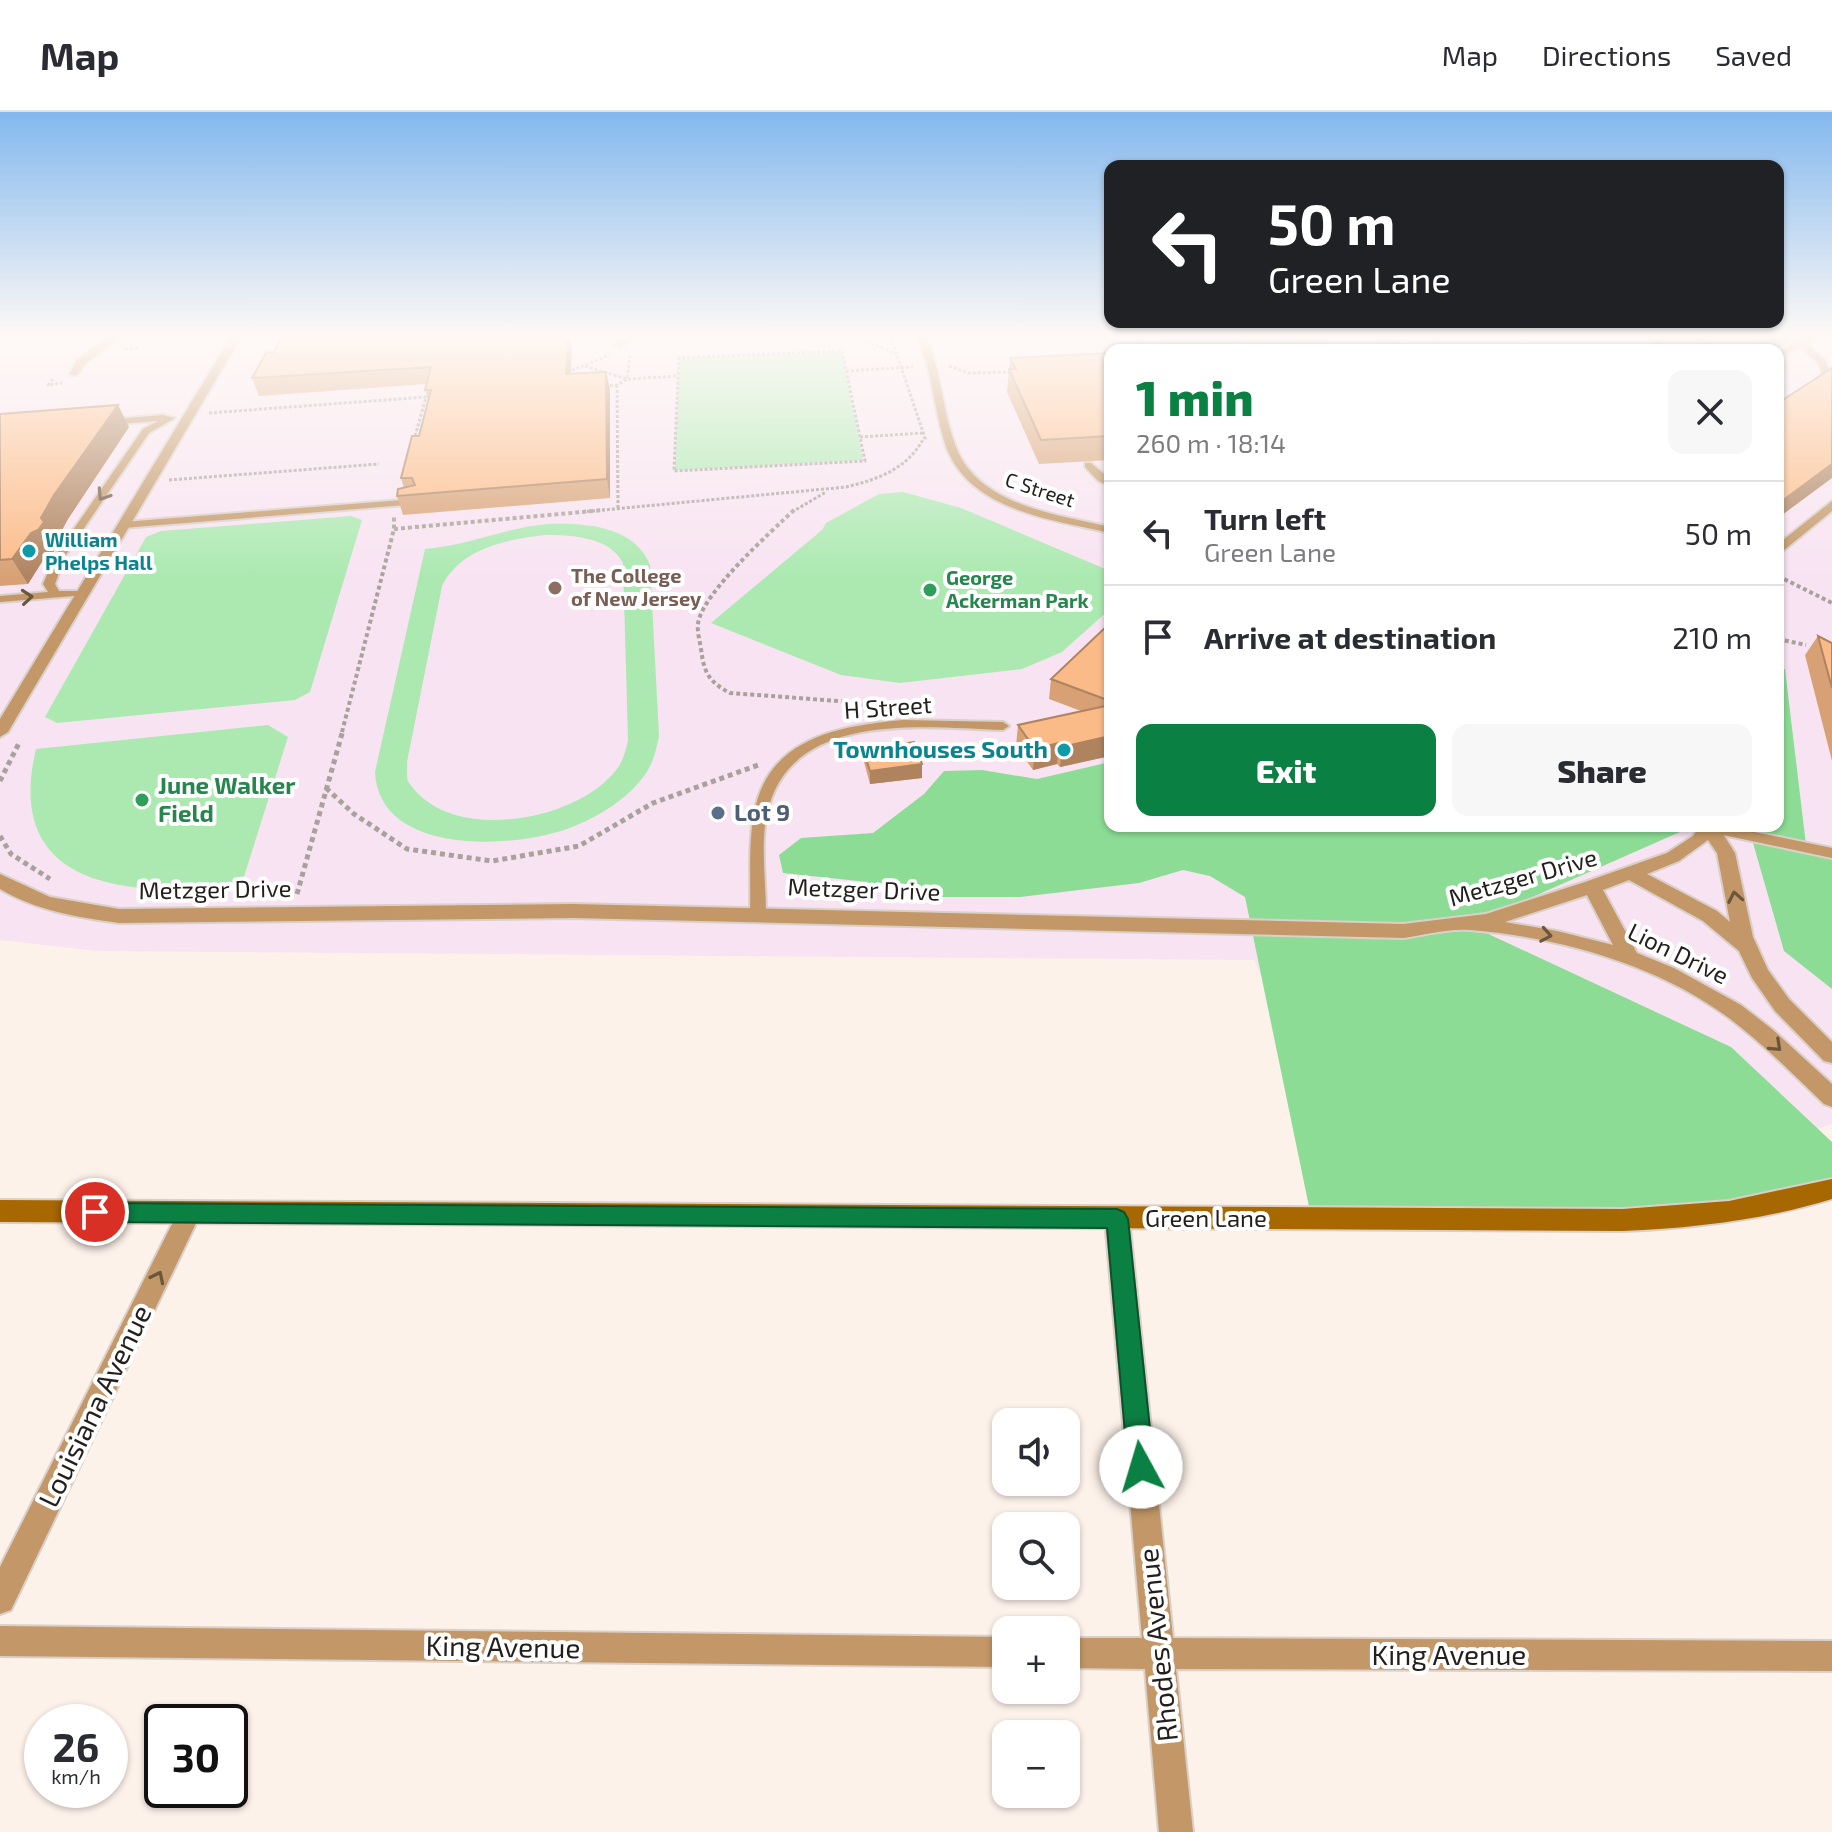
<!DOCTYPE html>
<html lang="en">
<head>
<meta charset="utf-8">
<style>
	:root { --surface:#fff; --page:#f7f7f7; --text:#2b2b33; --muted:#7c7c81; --line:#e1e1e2; --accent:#0b8043 }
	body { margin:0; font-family:"Exo 2",sans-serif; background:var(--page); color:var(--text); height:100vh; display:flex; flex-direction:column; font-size:30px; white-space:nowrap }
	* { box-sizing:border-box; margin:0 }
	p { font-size:26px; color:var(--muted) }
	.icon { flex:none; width:44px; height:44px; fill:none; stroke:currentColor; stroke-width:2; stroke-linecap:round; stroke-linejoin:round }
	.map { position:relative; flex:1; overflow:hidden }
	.sheet { position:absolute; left:1104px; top:232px; width:680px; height:488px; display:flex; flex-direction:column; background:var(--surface); border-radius:16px; box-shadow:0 2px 6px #0004 }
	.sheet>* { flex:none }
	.guide { position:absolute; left:1104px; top:48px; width:680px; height:168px; border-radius:16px; box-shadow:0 2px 6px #0004; background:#202124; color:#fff; overflow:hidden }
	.fabs { position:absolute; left:992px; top:1296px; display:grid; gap:16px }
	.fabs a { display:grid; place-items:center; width:88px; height:88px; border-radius:16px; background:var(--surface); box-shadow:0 2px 6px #0004; font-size:40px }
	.speed { position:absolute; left:24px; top:1592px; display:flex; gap:16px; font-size:40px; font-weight:700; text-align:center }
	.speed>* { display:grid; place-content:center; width:104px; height:104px; border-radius:50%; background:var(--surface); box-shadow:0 2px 6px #0004; line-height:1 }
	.speed small { font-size:20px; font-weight:400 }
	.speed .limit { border:4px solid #111; border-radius:12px; background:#fff; color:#111 }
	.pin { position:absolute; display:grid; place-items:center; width:68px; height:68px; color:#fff; margin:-34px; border:4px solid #fff; border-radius:50%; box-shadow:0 2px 8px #0007 }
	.me { position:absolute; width:88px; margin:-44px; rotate:354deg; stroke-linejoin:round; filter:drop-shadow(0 0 6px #0008) }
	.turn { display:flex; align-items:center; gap:28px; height:168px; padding:0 32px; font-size:36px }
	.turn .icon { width:104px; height:104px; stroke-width:2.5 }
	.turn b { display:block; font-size:56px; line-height:68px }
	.round { display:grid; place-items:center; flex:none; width:84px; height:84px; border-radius:16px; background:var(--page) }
	.headline { display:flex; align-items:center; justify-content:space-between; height:136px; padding:0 32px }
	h1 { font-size:48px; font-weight:800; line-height:60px; color:var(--accent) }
	.button { display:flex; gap:16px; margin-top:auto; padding:16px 32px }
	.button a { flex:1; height:92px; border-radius:16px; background:var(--accent); color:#fff; font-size:32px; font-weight:800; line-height:92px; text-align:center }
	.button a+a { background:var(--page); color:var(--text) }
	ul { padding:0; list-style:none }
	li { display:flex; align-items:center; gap:24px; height:104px; padding:0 32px; border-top:2px solid var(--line) }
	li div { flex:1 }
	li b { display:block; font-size:30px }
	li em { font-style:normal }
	header { display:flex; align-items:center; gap:48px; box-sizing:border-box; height:112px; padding:0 40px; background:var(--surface); border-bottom:2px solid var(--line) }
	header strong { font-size:38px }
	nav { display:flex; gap:44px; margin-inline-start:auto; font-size:28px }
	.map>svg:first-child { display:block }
</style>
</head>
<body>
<header>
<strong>Map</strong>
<nav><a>Map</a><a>Directions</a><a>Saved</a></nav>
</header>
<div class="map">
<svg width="1832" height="1720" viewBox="0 0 1832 1720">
	<rect width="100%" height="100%" fill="#fdf2ea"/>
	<path fill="#f8e3f2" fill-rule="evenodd" d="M0,225H1832V1012L1753,1040L1352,1059L1254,848L96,839L0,828ZM1110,238H1778V714H1110Z"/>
	<path fill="#abe9b1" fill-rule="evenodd" d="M1161,225H1319L1323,230L1257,233L1252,228L1231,229L1233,234L1169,237Z
		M841,240L863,348L675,358L680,247Z
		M903,380L961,396L1110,459V497L1062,540L1022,557L900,571L841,563L711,511L822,418L826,411L879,382Z
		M351,404L362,408L310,580L295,588L57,611L45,605L146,425L161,419Z
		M547,412C584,411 634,413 650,453L659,624C656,639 653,652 644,664C622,694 581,715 546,723C490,736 379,737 375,660L425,437C467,434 505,416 547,412ZM544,423C571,423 609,424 623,451L628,628C626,638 623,649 617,657C580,706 472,727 424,687C419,683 411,675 408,669C406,664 408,655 407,650L442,474C461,436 505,428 544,423Z
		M268,613L288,625L241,774C148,783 0,787 36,637Z"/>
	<path fill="#8ddc96" d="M1778,556L1785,557L1807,741L1832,745V877L1784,839L1753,731L1689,716L1469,813L1731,935L1832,1030V1085L1737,1108L1313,1114L1245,785L1210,764L1183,758L1139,771L1020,785H904L867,770L783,761L779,743L801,726L873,721L924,682L944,659L982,658L1037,667L1110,650V714H1778Z"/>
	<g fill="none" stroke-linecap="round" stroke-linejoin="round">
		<defs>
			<path id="lane" d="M628,225H640L620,235L613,233Z
				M918,225H926L931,238C942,269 944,304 956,335C979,394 1056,402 1110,415V421C1051,407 968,399 945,332C934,297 932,260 918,225Z
				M1807,225H1820L1806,231L1825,248L1832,265L1817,278L1813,275L1824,265L1818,251L1800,234L1778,247V241L1797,228Z
				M163,303L175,306L149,321L65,444L55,472L59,479H86V483L0,490V484L48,480L43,472L55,444L143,317L158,309L106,313L101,310L103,308Z
				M1085,351H1091L1110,367V374L1098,369L1085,355Z
				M414,387L418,388V392L123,416L118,413L123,410Z
				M903,608L1003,610L1009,614L1003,618C929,616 805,599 772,685C758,720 766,764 766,801L763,805H753L750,801C751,768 748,734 754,702C767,626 838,614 903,608Z
				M1726,714L1832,736V746L1709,720L1702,715Z"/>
			<path id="street" d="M108,225H120L85,252L77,263H69L77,248Z
				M231,225H241L8,620L0,625V607Z
				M1822,225H1832V230Z
				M1832,389V399L1778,443V432Z
				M1700,714H1718L1735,741L1753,825L1768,858L1789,887L1832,930V951L1824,949L1775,899L1752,866L1739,839L1703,809L1629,768L1603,778L1637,841L1674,856L1741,893L1772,917L1832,972V995L1824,992C1793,962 1763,932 1729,906C1656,852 1558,825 1470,818C1449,816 1424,823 1403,826L573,806L119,811C77,805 37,799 0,777V762L50,785L119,797L573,792L1403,812L1486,802L1585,770L1667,741L1693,724ZM1708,728L1717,741L1730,810L1717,799L1647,762L1679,749ZM1587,783L1613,833L1557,819L1505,810Z
				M189,1090L197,1094L201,1101L11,1498L0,1502V1455L181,1094Z
				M1117,1096L1125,1099L1129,1107L1173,1526L1832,1529V1559L1176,1557L1193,1720H1159L1145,1557L1066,1556V1526H1142L1105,1107L1109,1099Z
				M0,1514L1006,1525V1555L0,1544Z"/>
			<path id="secondary" d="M1832,1067V1087C1763,1108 1694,1116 1623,1119L0,1110V1088L1623,1097L1729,1089Z"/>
		</defs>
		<use href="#lane" stroke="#dad0c9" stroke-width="4"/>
		<use href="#street" stroke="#dad0c9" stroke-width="4"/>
		<use href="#secondary" stroke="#dad0c9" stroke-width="4"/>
		<path stroke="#a9a19b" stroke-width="3" stroke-dasharray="3 2" stroke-linecap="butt" d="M858,225L896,242
			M891,225L926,329
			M1135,225L1144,238
			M1377,225L1416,238
			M1647,225L1661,229
			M1256,235L1329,231L1323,225
			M125,237L140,236
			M1186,238L1237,235
			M1239,238L1233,230L1251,229L1259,238
			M1429,238L1441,225
			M1654,238L1666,227L1662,225
			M842,239L865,349L674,359L679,246Z
			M585,254L627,267L678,264
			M949,254L968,261L1014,260
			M846,259L913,255
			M567,260L610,243
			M53,267L48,273L62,271
			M617,273L618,397
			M605,274L617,273L627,267L630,244
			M209,301L426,285L414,328
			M860,325L923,321
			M169,368L379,352
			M582,400L846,375C879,367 907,357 924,326
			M792,400L826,380"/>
		<path stroke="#a9a19b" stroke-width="4" stroke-dasharray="4 3" stroke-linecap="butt" d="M794,398C772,419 701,482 698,512C697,520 700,530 701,537C704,561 709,570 730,581L852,590L880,597
			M394,417L604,398
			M1778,464L1832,491
			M1778,527L1806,533
			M342,620L394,417V405"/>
		<path stroke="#a9a19b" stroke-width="5" stroke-dasharray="5 4" stroke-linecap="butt" d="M0,669L20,629
			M326,676L354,702L407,737L492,749L579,734L653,691L761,652
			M0,724L11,742L50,767
			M297,782L343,618"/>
		<use href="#lane" fill="#c39767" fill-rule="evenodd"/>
		<use href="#street" fill="#c39767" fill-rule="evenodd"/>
		<use href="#secondary" fill="#a76701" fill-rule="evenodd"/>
	</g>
	<path fill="#d8a175" d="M1666,226L1787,231L1776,238H1643Z
		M572,238L570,262L610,277V386L403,403L397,384L404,376L401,366L419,324L428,289L425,278L426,272L259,284L252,266Z
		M1110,241V348L1039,352L1007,280L1010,246Z
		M0,302L129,315L68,407L56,429L58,434L52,442L45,445L28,472L0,474Z
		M1110,511V644L1060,655L1057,652L1033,658L1016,634L1018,613L1081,599L1049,587L1051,567Z
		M1818,524L1832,531V649L1805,543Z
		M863,637L922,666L870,672L864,650Z"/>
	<path fill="#b0835f" d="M568,225H569L572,238L570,280L566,262Z
		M1771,225H1790L1787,231L1776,238H1750Z
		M1704,231L1701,238H1691Z
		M606,260L610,277V386L607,367Z
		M118,293L129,315L68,407L56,429L58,434L52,442L45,445L28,472L12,447L54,383Z
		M1832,352V366L1778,406V392Z
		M1110,624V644L1060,655L1062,635Z
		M1059,631L1057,652L1033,658L1035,637Z
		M922,652V666L870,672V659Z"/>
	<path fill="#fbbb88" stroke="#b0835f" stroke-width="2" d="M282,225H568L566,262L606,260L607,367L397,384L398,377L415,373L412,366H401L412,324H419L431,278H425L431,255L252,266L266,241L274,240Z
		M1667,225H1771L1750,238H1729L1704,231L1691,238H1643Z
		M1110,241V324L1041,328L1009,257H1016L1010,246Z
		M1832,256V352L1778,392V291Z
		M118,293L54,383L41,406L44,410L38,418L31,421L12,447L0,448V302Z
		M1110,511V589L1051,567Z
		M1818,524L1832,531V576Z
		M1110,593V624L1062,635L1059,631L1035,637L1018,613Z
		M914,630L922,652L870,659L863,637Z"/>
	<defs><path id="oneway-chevron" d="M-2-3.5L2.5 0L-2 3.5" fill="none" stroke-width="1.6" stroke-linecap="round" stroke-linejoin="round" transform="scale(2)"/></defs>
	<g stroke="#6a553e">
		<use href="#oneway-chevron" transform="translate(103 383) rotate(123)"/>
		<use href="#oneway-chevron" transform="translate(27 485) rotate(-5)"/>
		<use href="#oneway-chevron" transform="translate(1735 785) rotate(-101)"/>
		<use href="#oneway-chevron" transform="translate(1546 823) rotate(10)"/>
		<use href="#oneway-chevron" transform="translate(1776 934) rotate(43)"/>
		<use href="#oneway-chevron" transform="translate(158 1165) rotate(-64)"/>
	</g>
	<linearGradient id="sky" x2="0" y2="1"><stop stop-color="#83b8ee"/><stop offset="0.48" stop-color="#fef9f6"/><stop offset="1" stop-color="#fef9f6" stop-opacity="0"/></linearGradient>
	<rect width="1832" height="466" fill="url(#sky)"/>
	<path fill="#0b8043" stroke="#07532c" stroke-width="2" d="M95,1091L1117,1097L1124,1100L1128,1107L1154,1355L1150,1364L1141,1368L1132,1364L1128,1355L1107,1116L95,1110L87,1107L84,1100L87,1093Z"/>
	<g fill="#0f9aa8" stroke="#fff" stroke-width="3">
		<circle cx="29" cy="439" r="8"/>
		<circle cx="1064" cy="638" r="8"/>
	</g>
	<circle fill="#8d6e63" stroke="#fff" stroke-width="3" cx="555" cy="476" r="8"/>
	<g fill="#2e9e5b" stroke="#fff" stroke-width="3">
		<circle cx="930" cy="478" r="8"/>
		<circle cx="142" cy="688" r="8"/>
	</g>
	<circle fill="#5c6f8a" stroke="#fff" stroke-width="3" cx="718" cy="701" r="8"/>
	<g text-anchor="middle" stroke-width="8" stroke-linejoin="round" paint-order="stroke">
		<g font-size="20" fill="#221f1c" stroke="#fff">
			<text transform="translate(1040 378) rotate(18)" y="7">C Street</text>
		</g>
		<g font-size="20" font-weight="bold" fill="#0d838f" stroke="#fff" text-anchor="start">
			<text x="45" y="435">William<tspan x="45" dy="23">Phelps Hall</tspan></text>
		</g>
		<g font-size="20" font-weight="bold" fill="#785e54" stroke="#fff" text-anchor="start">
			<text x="571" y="471">The College<tspan x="571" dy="23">of New Jersey</tspan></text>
		</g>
		<g font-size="20" font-weight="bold" fill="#27864d" stroke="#fff" text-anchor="start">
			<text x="946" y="473">George<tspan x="946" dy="23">Ackerman Park</tspan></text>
		</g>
		<g font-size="24" fill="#221f1c" stroke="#fff">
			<text transform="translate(888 596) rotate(-4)" y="8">H Street</text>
			<text transform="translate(1523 766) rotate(-16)" y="8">Metzger Drive</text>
			<text transform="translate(215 778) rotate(-1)" y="8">Metzger Drive</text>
			<text transform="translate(864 778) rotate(2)" y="8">Metzger Drive</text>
			<text transform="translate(1678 842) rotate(26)" y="8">Lion Drive</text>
			<text x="1206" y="1115">Green Lane</text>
		</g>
		<g font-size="24" font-weight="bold" fill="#0d838f" stroke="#fff" text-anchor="end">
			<text x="1048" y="646">Townhouses South</text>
		</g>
		<g font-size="24" font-weight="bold" fill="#27864d" stroke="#fff" text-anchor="start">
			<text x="158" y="682">June Walker<tspan x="158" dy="28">Field</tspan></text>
		</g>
		<g font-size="24" font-weight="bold" fill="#4e5e75" stroke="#fff" text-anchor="start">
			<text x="734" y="709">Lot 9</text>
		</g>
		<g font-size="28" fill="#221f1c" stroke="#fff">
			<text transform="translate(95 1294) rotate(-64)" y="10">Louisiana Avenue</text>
			<text transform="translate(1158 1533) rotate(-96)" y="10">Rhodes Avenue</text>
			<text transform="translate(503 1535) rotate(1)" y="10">King Avenue</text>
			<text x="1449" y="1553">King Avenue</text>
		</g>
	</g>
</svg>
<div class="fabs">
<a><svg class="icon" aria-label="sound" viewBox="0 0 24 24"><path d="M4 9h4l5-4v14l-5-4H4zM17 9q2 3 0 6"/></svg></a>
<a><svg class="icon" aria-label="search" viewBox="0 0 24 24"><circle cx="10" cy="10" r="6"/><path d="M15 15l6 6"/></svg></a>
<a>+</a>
<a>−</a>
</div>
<div class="speed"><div>26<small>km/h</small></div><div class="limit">30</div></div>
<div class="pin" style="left:95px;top:1100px;background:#d93025"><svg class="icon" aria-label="arrive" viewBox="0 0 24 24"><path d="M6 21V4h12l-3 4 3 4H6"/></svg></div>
<svg class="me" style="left:1141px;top:1355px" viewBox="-20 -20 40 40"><circle r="19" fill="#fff"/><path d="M0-13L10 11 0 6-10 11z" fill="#0b8043"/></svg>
<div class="guide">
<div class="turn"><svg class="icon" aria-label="left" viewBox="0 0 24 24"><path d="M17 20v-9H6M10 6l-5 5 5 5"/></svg><div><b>50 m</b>Green Lane</div></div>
</div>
<section class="sheet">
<div class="headline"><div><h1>1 min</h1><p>260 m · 18:14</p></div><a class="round"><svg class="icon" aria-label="close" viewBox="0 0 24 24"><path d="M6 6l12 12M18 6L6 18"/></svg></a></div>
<ul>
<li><svg class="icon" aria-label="left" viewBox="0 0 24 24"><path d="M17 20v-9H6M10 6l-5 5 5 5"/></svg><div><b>Turn left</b><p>Green Lane</p></div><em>50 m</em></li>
<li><svg class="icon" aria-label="arrive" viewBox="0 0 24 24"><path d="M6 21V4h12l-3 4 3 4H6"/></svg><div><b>Arrive at destination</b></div><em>210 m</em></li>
</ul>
<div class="button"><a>Exit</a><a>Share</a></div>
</section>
</div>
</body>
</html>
